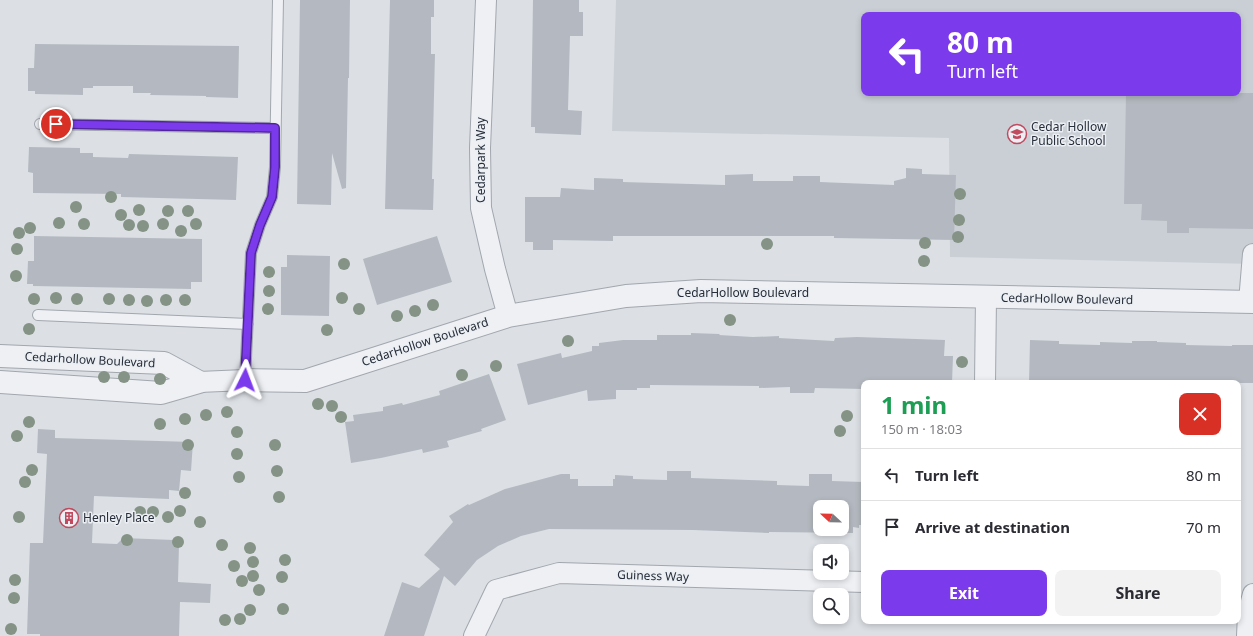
<!DOCTYPE html>
<html lang="en">
<head>
<meta charset="utf-8">
<style>
	:root { --surface:#fff; --page:#f2f2f3; --text:#2b2b33; --muted:#7c7c81; --line:#e1e1e2; --accent:#7c3aed }
	body { margin:0; font-family:"Noto Sans",sans-serif; background:var(--page); color:var(--text); height:100vh; display:flex; flex-direction:column; font-size:15px; white-space:nowrap }
	* { box-sizing:border-box; margin:0 }
	p { font-size:13px; color:var(--muted) }
	.icon { flex:none; width:22px; height:22px; fill:none; stroke:currentColor; stroke-width:2; stroke-linecap:round; stroke-linejoin:round }
	.map { position:relative; flex:1; overflow:hidden }
	.side { position:absolute; left:861px; top:380px; width:380px; height:244px; display:flex; flex-direction:column; background:var(--surface); border-radius:8px; box-shadow:0 2px 6px #0003 }
	.side>* { flex:none }
	.top-card { position:absolute; left:861px; top:12px; width:380px; height:84px; border-radius:8px; box-shadow:0 2px 6px #0003; background:#7c3aed; color:#fff; overflow:hidden }
	.needle { width:26px; rotate:292deg }
	.tools { position:absolute; left:813px; top:500px; display:grid; gap:8px }
	.tools a { display:grid; place-items:center; width:36px; height:36px; border-radius:8px; background:var(--surface); box-shadow:0 2px 6px #0003; font-size:20px }
	.pin { position:absolute; display:grid; place-items:center; width:34px; height:34px; color:#fff; margin:-17px; border:2px solid #fff; border-radius:50%; box-shadow:0 1px 4px #0007 }
	.me { position:absolute; width:44px; margin:-22px; rotate:3deg; stroke-linejoin:round; filter:drop-shadow(0 0 3px #0008) }
	.turn { display:flex; align-items:center; gap:14px; height:84px; padding:0 20px; font-size:18px }
	.turn .icon { width:52px; height:52px; stroke-width:2.5 }
	.turn b { display:block; font-size:28px; line-height:34px }
	.round { display:grid; place-items:center; flex:none; width:42px; height:42px; border-radius:8px; background:var(--page) }
	.head { display:flex; align-items:center; justify-content:space-between; height:68px; padding:0 20px }
	h1 { font-size:24px; font-weight:700; line-height:30px; color:#1e9e55 }
	.cta { display:flex; gap:8px; margin-top:auto; padding:8px 20px }
	.cta a { flex:1; height:46px; border-radius:8px; background:var(--accent); color:#fff; font-size:16px; font-weight:700; line-height:46px; text-align:center }
	.cta a+a { background:var(--page); color:var(--text) }
	ul { padding:0; list-style:none }
	li { display:flex; align-items:center; gap:12px; height:52px; padding:0 20px; border-top:1px solid var(--line) }
	li div { flex:1 }
	li b { display:block; font-size:15px }
	li em { font-style:normal }
	.map>svg:first-child { display:block }
</style>
</head>
<body>
<div class="map">
<svg width="1253" height="636" viewBox="0 0 1253 636">
	<rect width="100%" height="100%" fill="#dce0e5"/>
	<path fill="#cacfd6" fill-rule="evenodd" d="M616,0H1253V264L950,257L949,138L612,131ZM864,15H1238V93H864Z"/>
	<path fill="#b4b9c1" fill-rule="evenodd" d="M300,0H350L349,78H348L346,188L342,189L332,153L331,205L297,204Z
		M390,0H434V17H431V54H435L432,179H434L433,210L385,209Z
		M533,0H579V12H583V36H570L568,110L582,111L581,135L535,133V127H531Z
		M35,44L239,46L238,98L206,97V96L150,95L151,93H133V86H93V88H83V95L35,94V91H28V68H34Z
		M1126,93H1253V229L1189,228V233H1167V221L1141,220L1142,204H1124Z
		M29,147L80,148V153H93V157L128,158L129,154L238,157L236,200L121,197V194L33,193V173L28,172Z
		M906,168L922,169V174L956,175L954,240L834,238V236H613V241L553,240V250H533V242H525V197H560L561,188L594,190V178L623,179V182L725,185V175L753,174V181H793V176H820V182L894,185V181L906,178Z
		M34,236L202,239V282H191V289L33,286V284H27L28,261H34Z
		M437,236L452,282L377,305L363,259Z
		M287,255L330,256L329,316L281,315V267H287Z
		M691,333L720,334L719,335L753,337L779,336V338L834,341L835,338L857,337L945,340L944,356H953L952,383H864V389L815,388L814,393H790V387L759,388V386L650,385V388H637V390H616V399L588,401L587,390L528,405L517,364L561,353L562,358L592,351V346H599V343L623,340H657V335H691Z
		M1030,340L1059,341V344L1100,345V342L1132,343V341H1157V342L1186,343V345L1232,346V345H1253V383H1029Z
		M489,374L506,420L481,429L482,431L447,441L449,447L423,453L422,449L381,458L351,463L345,422L354,421L353,415L383,411V407L402,403L403,405L440,395L439,391Z
		M38,429L55,430V438L193,442L191,471L181,470L179,491L169,490V499L94,496L92,543L117,544L123,538L174,540V545H179L178,582L211,584L210,603L180,602L179,636H40V634H27L30,543H43L47,454L37,453Z
		M667,471H691V478L777,481V485L809,486V474H832V481L864,482V525H859V528L853,527V533L769,532V533L693,530L549,529L521,536L498,546L477,560L455,586L444,576L424,636H384L402,582L419,588L440,569L424,555L453,522L449,516L468,504L469,505L505,489L561,474H570V479H578V486H613V479H615V475L633,476V479L667,480ZM820,507H842V529H820Z"/>
	<g fill="none" stroke-linecap="round" stroke-linejoin="round">
		<defs>
			<path id="service" d="M40,124L275,128
				M38,315L248,324
				M245,380L251,253L260,225L272,197L275,167L278,0"/>
			<path id="minor" d="M486,0L480,148L481,208L495,269L508,316
				M1249,302L1253,254
				M199,382L245,380
				M985,383L986,297
				M474,636L496,590L559,573L864,582
				M1247,636L1248,614L1253,594"/>
			<path id="tertiary" d="M0,356L164,363L199,382
				M245,380L305,381L508,316L626,296L701,291L1253,302
				M0,382L161,393L199,382"/>
		</defs>
		<use href="#service" stroke="#a2a7ae" stroke-width="12"/>
		<use href="#minor" stroke="#a2a7ae" stroke-width="22"/>
		<use href="#tertiary" stroke="#a2a7ae" stroke-width="24"/>
		<use href="#service" stroke="#eef0f4" stroke-width="10"/>
		<use href="#minor" stroke="#eef0f4" stroke-width="20"/>
		<use href="#tertiary" stroke="#eef0f4" stroke-width="22"/>
	</g>
	<g fill="#849385">
		<circle cx="960" cy="194" r="6"/>
		<circle cx="111" cy="197" r="6"/>
		<circle cx="76" cy="207" r="6"/>
		<circle cx="139" cy="210" r="6"/>
		<circle cx="168" cy="211" r="6"/>
		<circle cx="188" cy="211" r="6"/>
		<circle cx="121" cy="215" r="6"/>
		<circle cx="959" cy="220" r="6"/>
		<circle cx="59" cy="223" r="6"/>
		<circle cx="84" cy="224" r="6"/>
		<circle cx="163" cy="224" r="6"/>
		<circle cx="196" cy="224" r="6"/>
		<circle cx="129" cy="225" r="6"/>
		<circle cx="143" cy="226" r="6"/>
		<circle cx="30" cy="228" r="6"/>
		<circle cx="181" cy="231" r="6"/>
		<circle cx="19" cy="233" r="6"/>
		<circle cx="958" cy="237" r="6"/>
		<circle cx="925" cy="243" r="6"/>
		<circle cx="767" cy="244" r="6"/>
		<circle cx="17" cy="249" r="6"/>
		<circle cx="924" cy="261" r="6"/>
		<circle cx="344" cy="264" r="6"/>
		<circle cx="269" cy="272" r="6"/>
		<circle cx="16" cy="276" r="6"/>
		<circle cx="269" cy="291" r="6"/>
		<circle cx="56" cy="298" r="6"/>
		<circle cx="342" cy="298" r="6"/>
		<circle cx="34" cy="299" r="6"/>
		<circle cx="77" cy="299" r="6"/>
		<circle cx="109" cy="299" r="6"/>
		<circle cx="129" cy="300" r="6"/>
		<circle cx="166" cy="300" r="6"/>
		<circle cx="185" cy="300" r="6"/>
		<circle cx="147" cy="301" r="6"/>
		<circle cx="433" cy="305" r="6"/>
		<circle cx="268" cy="309" r="6"/>
		<circle cx="359" cy="309" r="6"/>
		<circle cx="415" cy="311" r="6"/>
		<circle cx="397" cy="316" r="6"/>
		<circle cx="730" cy="320" r="6"/>
		<circle cx="29" cy="329" r="6"/>
		<circle cx="327" cy="330" r="6"/>
		<circle cx="568" cy="341" r="6"/>
		<circle cx="962" cy="362" r="6"/>
		<circle cx="496" cy="366" r="6"/>
		<circle cx="462" cy="375" r="6"/>
		<circle cx="104" cy="377" r="6"/>
		<circle cx="124" cy="377" r="6"/>
		<circle cx="160" cy="379" r="6"/>
		<circle cx="318" cy="404" r="6"/>
		<circle cx="332" cy="406" r="6"/>
		<circle cx="227" cy="412" r="6"/>
		<circle cx="206" cy="415" r="6"/>
		<circle cx="847" cy="416" r="6"/>
		<circle cx="341" cy="417" r="6"/>
		<circle cx="185" cy="419" r="6"/>
		<circle cx="29" cy="422" r="6"/>
		<circle cx="160" cy="424" r="6"/>
		<circle cx="840" cy="431" r="6"/>
		<circle cx="237" cy="432" r="6"/>
		<circle cx="17" cy="436" r="6"/>
		<circle cx="188" cy="445" r="6"/>
		<circle cx="275" cy="445" r="6"/>
		<circle cx="237" cy="454" r="6"/>
		<circle cx="32" cy="470" r="6"/>
		<circle cx="277" cy="471" r="6"/>
		<circle cx="239" cy="477" r="6"/>
		<circle cx="25" cy="482" r="6"/>
		<circle cx="185" cy="493" r="6"/>
		<circle cx="279" cy="497" r="6"/>
		<circle cx="180" cy="511" r="6"/>
		<circle cx="140" cy="512" r="6"/>
		<circle cx="153" cy="512" r="6"/>
		<circle cx="19" cy="517" r="6"/>
		<circle cx="168" cy="517" r="6"/>
		<circle cx="200" cy="522" r="6"/>
		<circle cx="127" cy="540" r="6"/>
		<circle cx="178" cy="542" r="6"/>
		<circle cx="222" cy="545" r="6"/>
		<circle cx="250" cy="548" r="6"/>
		<circle cx="285" cy="560" r="6"/>
		<circle cx="253" cy="562" r="6"/>
		<circle cx="234" cy="566" r="6"/>
		<circle cx="253" cy="576" r="6"/>
		<circle cx="282" cy="577" r="6"/>
		<circle cx="15" cy="580" r="6"/>
		<circle cx="242" cy="581" r="6"/>
		<circle cx="259" cy="590" r="6"/>
		<circle cx="14" cy="598" r="6"/>
		<circle cx="283" cy="609" r="6"/>
		<circle cx="250" cy="610" r="6"/>
		<circle cx="240" cy="619" r="6"/>
		<circle cx="225" cy="620" r="6"/>
		<circle cx="11" cy="629" r="6"/>
	</g>
	<g fill="none" stroke-linecap="round" stroke-linejoin="round">
		<defs>
			<path id="route" d="M56,124L275,128V167L272,197L260,225L251,253L245,380"/>
		</defs>
		<use href="#route" stroke="#51269a" stroke-width="10"/>
		<use href="#route" stroke="#7c3aed" stroke-width="7"/>
	</g>
	<defs>
		<symbol id="school-ring" viewBox="-11 -11 22 22"><circle r="9.5" fill="#ebeff3" stroke="#c14a5f" stroke-width="1.5"/><path d="M0-5L7-2L0 1L-7-2ZM-4 1L0 2.5L4 1V4Q0 6-4 4Z" fill="#c14a5f"/></symbol>
		<symbol id="building-ring" viewBox="-11 -11 22 22"><circle r="9.5" fill="#ebeff3" stroke="#c14a5f" stroke-width="1.5"/><path d="M-4-6H4V6H1V3H-1V6H-4ZM-2.5-4.3h1.7v1.8h-1.7ZM.8-4.3h1.7v1.8H.8ZM-2.5-1h1.7V.8h-1.7ZM.8-1h1.7V.8H.8Z" fill="#c14a5f"/></symbol>
	</defs>
	<g fill-rule="evenodd">
		<use href="#school-ring" x="1006" y="123" width="22" height="22"/>
		<use href="#building-ring" x="58" y="507" width="22" height="22"/>
	</g>
	<g text-anchor="middle" stroke-width="3" stroke-linejoin="round" paint-order="stroke">
		<g font-size="12" fill="#272e3a" stroke="#ebeff3" text-anchor="start">
			<text x="1031" y="131">Cedar Hollow<tspan x="1031" dy="14">Public School</tspan></text>
			<text x="83" y="522">Henley Place</text>
		</g>
		<g font-size="12" fill="#272e3a" stroke="#ebeff3">
			<text transform="translate(481 160) rotate(-90)" y="4">Cedarpark Way</text>
			<text x="743" y="297">CedarHollow Boulevard</text>
			<text transform="translate(1067 299) rotate(1)" y="4">CedarHollow Boulevard</text>
			<text transform="translate(425 342) rotate(-18)" y="4">CedarHollow Boulevard</text>
			<text transform="translate(90 360) rotate(3)" y="4">Cedarhollow Boulevard</text>
			<text transform="translate(653 576) rotate(2)" y="4">Guiness Way</text>
		</g>
	</g>
</svg>
<div class="tools">
<a><svg class="needle" viewBox="-14 -14 28 28"><path d="M0-13l5 13h-10z" fill="#e53935"/><path d="M0 13l5-13h-10z" fill="#7c7c81"/></svg></a>
<a><svg class="icon" aria-label="sound" viewBox="0 0 24 24"><path d="M4 9h4l5-4v14l-5-4H4zM17 9q2 3 0 6"/></svg></a>
<a><svg class="icon" aria-label="search" viewBox="0 0 24 24"><circle cx="10" cy="10" r="6"/><path d="M15 15l6 6"/></svg></a>
</div>
<div class="pin" style="left:56px;top:124px;background:#d93025"><svg class="icon" aria-label="arrive" viewBox="0 0 24 24"><path d="M6 21V4h12l-3 4 3 4H6"/></svg></div>
<svg class="me" style="left:245px;top:380px" viewBox="-20 -20 40 40"><path d="M0-17L14 15 0 8-14 15z" fill="#7c3aed" stroke="#fff" stroke-width="4"/></svg>
<div class="top-card">
<div class="turn"><svg class="icon" aria-label="left" viewBox="0 0 24 24"><path d="M17 20v-9H6M10 6l-5 5 5 5"/></svg><div><b>80 m</b>Turn left</div></div>
</div>
<section class="side">
<div class="head"><div><h1>1 min</h1><p>150 m · 18:03</p></div><a class="round" style="background:#d93025;color:#fff"><svg class="icon" aria-label="close" viewBox="0 0 24 24"><path d="M6 6l12 12M18 6L6 18"/></svg></a></div>
<ul>
<li><svg class="icon" aria-label="left" viewBox="0 0 24 24"><path d="M17 20v-9H6M10 6l-5 5 5 5"/></svg><div><b>Turn left</b></div><em>80 m</em></li>
<li><svg class="icon" aria-label="arrive" viewBox="0 0 24 24"><path d="M6 21V4h12l-3 4 3 4H6"/></svg><div><b>Arrive at destination</b></div><em>70 m</em></li>
</ul>
<div class="cta"><a>Exit</a><a>Share</a></div>
</section>
</div>
</body>
</html>
